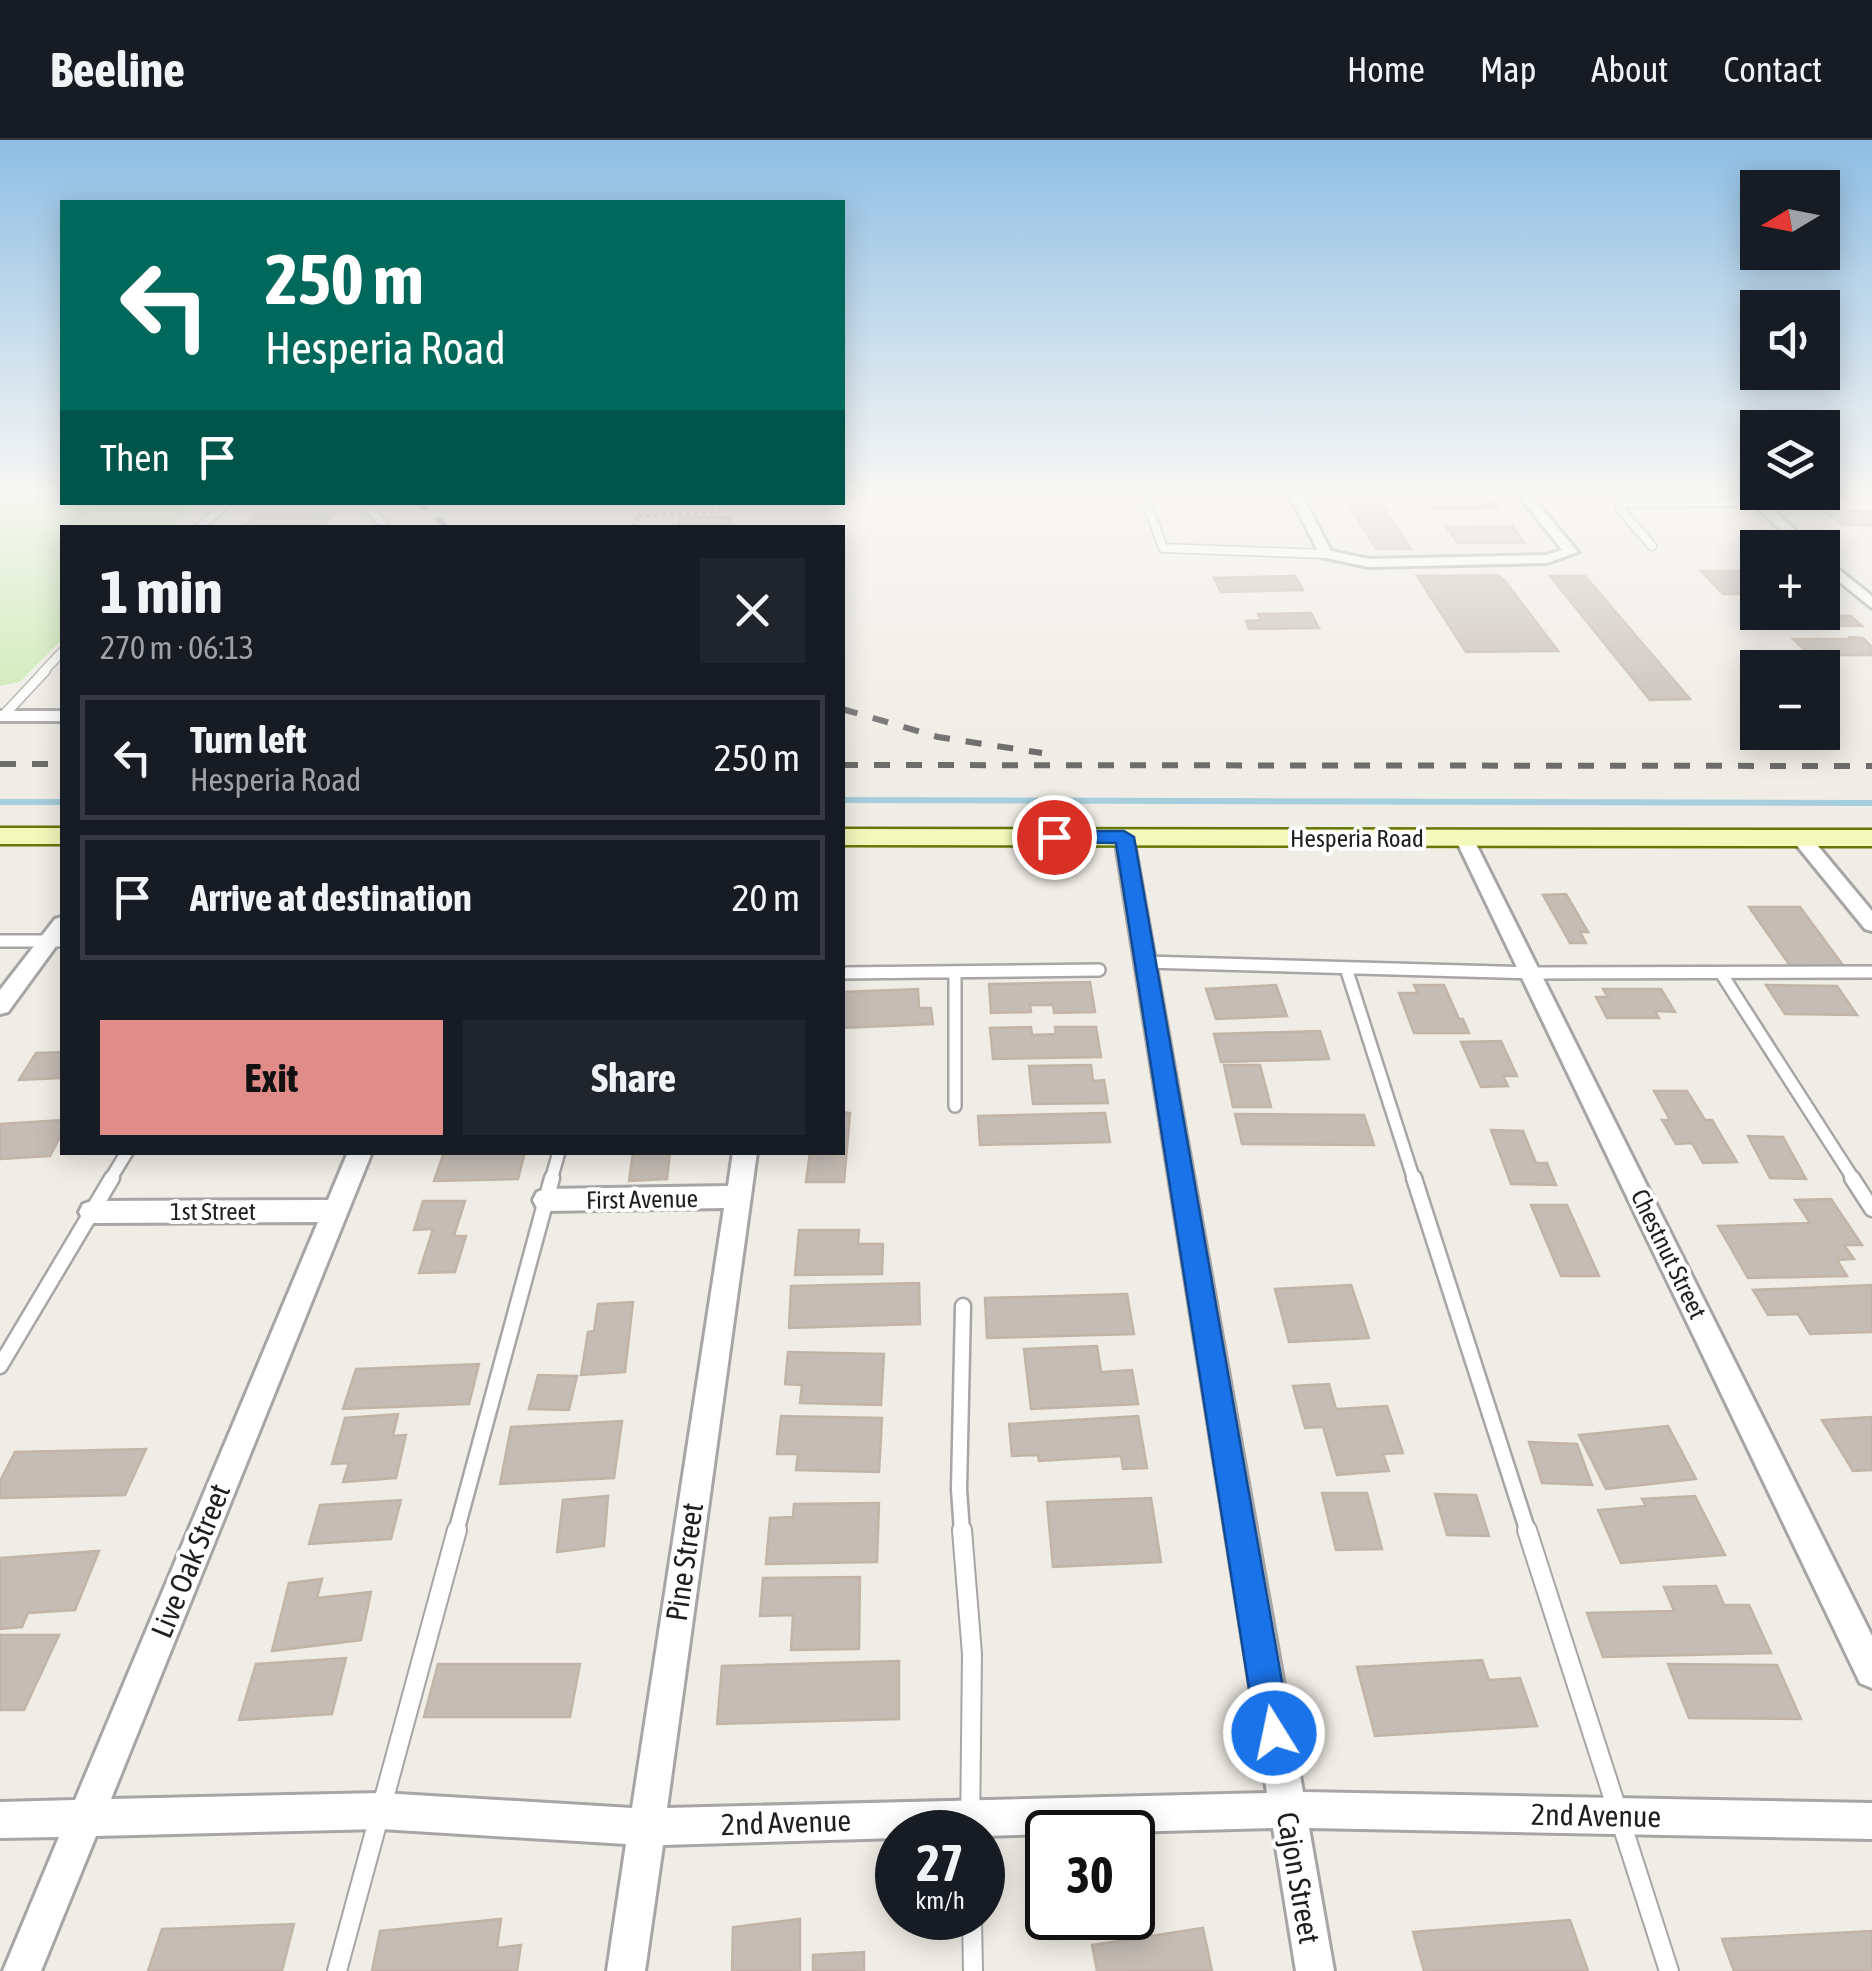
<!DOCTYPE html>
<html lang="en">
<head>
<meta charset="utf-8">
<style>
	:root { --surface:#171b24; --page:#20242c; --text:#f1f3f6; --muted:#9ea1a6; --line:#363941; --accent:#e08c89 }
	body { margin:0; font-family:"Asap Condensed",sans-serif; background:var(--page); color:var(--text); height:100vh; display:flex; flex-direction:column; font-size:38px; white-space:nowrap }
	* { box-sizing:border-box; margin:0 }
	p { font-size:32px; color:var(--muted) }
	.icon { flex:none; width:55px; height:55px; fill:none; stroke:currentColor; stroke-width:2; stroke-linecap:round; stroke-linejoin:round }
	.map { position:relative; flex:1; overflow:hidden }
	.details { position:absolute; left:60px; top:385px; width:785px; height:630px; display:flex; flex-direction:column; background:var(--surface); border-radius:0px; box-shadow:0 5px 25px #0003 }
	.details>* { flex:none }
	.hud { position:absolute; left:60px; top:60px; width:785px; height:305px; border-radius:0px; box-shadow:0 5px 25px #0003; background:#00695c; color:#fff; overflow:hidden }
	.needle { width:65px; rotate:260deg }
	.fabs { position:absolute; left:1740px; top:30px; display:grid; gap:20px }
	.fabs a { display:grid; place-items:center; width:100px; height:100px; border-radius:0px; background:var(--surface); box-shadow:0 5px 25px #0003; font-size:50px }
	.speed { position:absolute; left:875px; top:1670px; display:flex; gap:20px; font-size:50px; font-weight:700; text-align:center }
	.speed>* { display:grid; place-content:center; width:130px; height:130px; border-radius:50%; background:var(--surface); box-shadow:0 5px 25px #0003; line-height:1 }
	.speed small { font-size:25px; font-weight:400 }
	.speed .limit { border:5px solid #111; border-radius:15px; background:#fff; color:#111 }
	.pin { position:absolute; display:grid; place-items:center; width:85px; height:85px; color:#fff; margin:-42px; border:5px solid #fff; border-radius:50%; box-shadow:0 2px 10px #0007 }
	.me { position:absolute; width:110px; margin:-55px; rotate:350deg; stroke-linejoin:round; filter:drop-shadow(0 0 8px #0008) }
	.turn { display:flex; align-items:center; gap:35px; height:210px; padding:0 40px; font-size:45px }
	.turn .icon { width:130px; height:130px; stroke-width:2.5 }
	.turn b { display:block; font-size:70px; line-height:85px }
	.then { display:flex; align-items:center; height:95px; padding:0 40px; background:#0003; gap:20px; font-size:38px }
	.round { display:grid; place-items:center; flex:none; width:105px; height:105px; border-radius:0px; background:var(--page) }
	.head { display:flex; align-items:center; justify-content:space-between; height:170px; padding:0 40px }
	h1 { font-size:60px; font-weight:700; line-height:75px }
	.primary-button { display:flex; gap:20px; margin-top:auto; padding:20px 40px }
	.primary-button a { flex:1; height:115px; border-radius:0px; background:var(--accent); color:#111; font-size:40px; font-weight:700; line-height:115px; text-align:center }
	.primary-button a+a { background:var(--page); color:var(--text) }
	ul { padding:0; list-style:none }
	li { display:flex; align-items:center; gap:30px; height:125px; margin:0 20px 15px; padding:0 20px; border:5px solid var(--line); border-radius:0px }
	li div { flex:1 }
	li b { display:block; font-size:38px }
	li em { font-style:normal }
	header { display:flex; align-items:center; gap:60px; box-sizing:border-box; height:140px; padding:0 50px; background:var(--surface); border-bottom:2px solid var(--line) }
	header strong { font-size:48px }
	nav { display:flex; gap:55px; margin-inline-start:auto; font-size:35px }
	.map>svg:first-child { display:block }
</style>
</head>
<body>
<header>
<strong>Beeline</strong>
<nav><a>Home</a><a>Map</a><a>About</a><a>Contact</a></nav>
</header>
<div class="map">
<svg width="1872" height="1831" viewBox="0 0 1872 1831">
	<rect width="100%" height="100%" fill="#f0ede6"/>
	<path fill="#c7e9ad" d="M0,352H62V362L198,363L173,387L62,388V499L21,541L0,546Z"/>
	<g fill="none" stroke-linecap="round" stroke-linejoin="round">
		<path stroke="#a7cedd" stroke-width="6" d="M842,660L1872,663
			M0,662H62"/>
	</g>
	<path fill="#c5bcb5" stroke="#c2b5a8" stroke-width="2.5" d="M1342,352H1374L1411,409H1376Z
		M1423,354H1487L1499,368L1434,369Z
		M336,371L326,384L246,386L257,372Z
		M1832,371H1872V386L1840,384L1825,372Z
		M680,377H732L730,388H669L678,387Z
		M1512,386L1525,403H1458L1446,387Z
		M1741,397H1767L1778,408H1758V416Z
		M1701,431H1758V454H1723Z
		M1498,435L1505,441L1558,511L1466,512L1417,436Z
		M1295,436L1303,450L1221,452L1214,438Z
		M1550,436H1585L1690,559L1650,560Z
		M1311,473L1319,488L1249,489L1246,481L1261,480L1258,474Z
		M1798,475L1851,476L1862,486L1800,485L1793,478H1801Z
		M1850,497L1863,498L1872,507V515H1810L1793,499H1852Z
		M1566,754L1588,792H1580L1586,803H1570L1543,755Z
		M1749,767H1800L1845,828L1791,827Z
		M1090,842L1095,872L1054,873L1053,865H1030L1031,872L991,873L989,844Z
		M1276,845L1287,876L1216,879L1206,849Z
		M1414,845H1444L1459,879H1463L1469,893H1414L1399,853H1418Z
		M1766,845L1837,846L1857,875L1785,874Z
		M918,849L919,868H931L933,884L842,888V852Z
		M1603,849H1661L1675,872L1655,871L1659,878H1607L1596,857H1608Z
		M1031,887L1032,895L1056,894L1055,887H1096L1101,917L993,919L990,888Z
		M1320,891L1329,919L1221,922L1214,894Z
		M1501,901L1517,936H1503L1508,946L1481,947L1461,902Z
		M62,912V938L19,940L36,913Z
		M1091,925L1093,941L1104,940L1108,963L1033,964L1029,926Z
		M1224,925H1260L1271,967H1233Z
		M1654,951H1687L1705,980H1712L1737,1022L1703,1023L1692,1003L1676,1004L1662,980H1670Z
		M842,972L850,973L844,1042H806L810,1012H842Z
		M1105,973L1110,1002L980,1005L978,976Z
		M1235,974L1364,975L1374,1005L1242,1004Z
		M62,980V993L50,1016L0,1019V984Z
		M1491,990L1523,991L1536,1023H1547L1556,1045L1511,1044Z
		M1748,996L1783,997L1806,1039L1770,1038Z
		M444,1012H525L518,1039L434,1041Z
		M633,1012H670L667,1039L629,1041Z
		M1831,1059L1862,1105H1844L1854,1119L1837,1120L1847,1136L1748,1138L1718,1086L1810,1083L1795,1060Z
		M423,1061H465L454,1096H466L455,1132L419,1133L433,1089L414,1090Z
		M1531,1065H1567L1599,1136H1561Z
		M799,1090H859L858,1104H883L882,1134L795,1135Z
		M919,1143L920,1184L789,1188L791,1146Z
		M1351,1145L1369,1198L1289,1202L1275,1149Z
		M1872,1145V1192L1810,1194L1798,1174L1768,1175L1753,1150Z
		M1127,1154L1134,1194L987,1198L985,1158Z
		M633,1162L625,1232L581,1235L588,1192L594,1191L598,1164Z
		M1097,1206L1101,1232L1132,1230L1138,1264L1031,1269L1024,1209Z
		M788,1212L884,1214L881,1265L800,1263L802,1245L785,1244Z
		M479,1224L469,1264L343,1269L356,1229Z
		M538,1235L577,1236L569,1270L529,1269Z
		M1329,1244L1336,1269L1387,1266L1403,1313L1383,1314L1389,1331L1337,1335L1323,1287L1305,1288L1293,1246Z
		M398,1274L393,1296L406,1295L396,1338L343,1342L349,1323L332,1324L345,1278Z
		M781,1276L882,1278L879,1332L796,1330L798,1314H777Z
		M1138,1276L1147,1328L1123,1329L1121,1316L1039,1321L1038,1315L1012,1316L1009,1284Z
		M1872,1277V1330L1853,1331L1822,1280Z
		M622,1281L614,1338L500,1344L511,1287Z
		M1668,1286L1696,1339L1606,1349L1579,1295Z
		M1529,1302L1577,1304L1592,1345L1542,1343Z
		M146,1309L125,1355L0,1358V1341L15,1312Z
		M1322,1353H1367L1382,1409L1336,1410Z
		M1435,1354L1476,1355L1489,1396L1447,1395Z
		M608,1356L604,1406L557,1412L563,1360Z
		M1695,1356L1725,1415L1621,1423L1598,1370L1646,1366L1642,1359Z
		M1151,1358L1161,1422L1053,1427L1047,1362Z
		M401,1360L391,1399L309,1404L320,1365Z
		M879,1363L877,1422L766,1424L770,1378L793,1377L794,1364Z
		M99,1411L75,1470L28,1473L22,1487L0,1489V1418Z
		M860,1437L859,1509L791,1510L793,1475L760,1476L763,1438Z
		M322,1439L317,1458L371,1452L361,1500L272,1511L289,1443Z
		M1716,1446L1724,1465H1749L1771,1513L1603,1517L1587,1473L1674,1471L1664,1447Z
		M0,1495H59L24,1570H0Z
		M346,1518L332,1574L239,1580L256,1524Z
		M1482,1520L1489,1540L1520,1538L1537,1586L1375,1596L1357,1527Z
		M899,1521V1579L717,1584L722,1526Z
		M438,1524H580L570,1577H424Z
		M1668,1524L1777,1525L1801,1579L1689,1578Z
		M501,1779L497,1808L521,1805L517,1831H372L380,1791Z
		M800,1779V1831H732L733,1787Z
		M1570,1780L1588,1831H1424L1413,1792Z
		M294,1784L282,1831H148L162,1789Z
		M1203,1788L1212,1831H1097L1092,1805Z
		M1872,1791V1831H1734L1722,1799Z
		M864,1812V1831H813V1815Z"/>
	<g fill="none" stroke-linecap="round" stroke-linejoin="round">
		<defs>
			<path id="service-far4" d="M1143,352L1163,408L1326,414
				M364,362L386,388
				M199,388L228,362
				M1652,406L1620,369L1623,363L1757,362
				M42,533L62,512"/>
			<path id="service-far3" d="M3,576L45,531"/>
			<path id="service-far2" d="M0,801H62
				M1145,822L1532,833L1872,832
				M1346,828L1414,1040
				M842,833L1099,830
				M1721,833L1854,1040
				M955,834V966
				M110,1040L127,1012
				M551,1040L559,1012"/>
			<path id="service-far1" d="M1414,1038L1528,1392
				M1852,1038L1872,1069
				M0,1226L112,1038
				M456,1392L552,1038
				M962,1392L959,1349L963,1166"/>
			<path id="service" d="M962,1390L972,1514L970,1692
				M1527,1390L1669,1831
				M972,1778L973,1831
				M337,1831L457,1390"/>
			<path id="minor" d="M1288,352H1300L1331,411L1369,419L1546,415L1562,410L1516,352H1528L1578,412L1547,423L1369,427L1321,417Z
				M1740,352H1753L1815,408H1800Z
				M1822,416L1872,456V468L1822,428Z
				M0,571H62V581H0Z
				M1124,691L1133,697L1303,1652L1872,1663V1699L1309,1688L1334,1831H1296L1273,1688L982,1696V1692H898V1698L663,1705L645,1831H607L626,1704L381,1689L96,1696L41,1831H3L59,1697L0,1698V1662L75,1660L318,1082L92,1083L83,1080L79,1072L83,1064L92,1061L328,1060L348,1012H372L111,1659L381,1653L632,1668L724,1068L546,1071L537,1068L533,1060L537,1052L546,1049L728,1046L733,1012H757L667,1668L1267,1653L1115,697Z
				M1464,692L1473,698L1872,1496V1548L1860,1543L1455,698Z
				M1801,692L1808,694L1872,771V791L1865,789L1794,702L1792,698Z
				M62,777V798L8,872L0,874V850L55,779Z"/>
			<path id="secondary" d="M0,688H62V704H0Z
				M842,689L1872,690V706L842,705Z"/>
		</defs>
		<use href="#service-far4" stroke="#a6a6a6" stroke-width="11"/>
		<use href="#service-far3" stroke="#a6a6a6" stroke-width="12"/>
		<use href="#service-far2" stroke="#a6a6a6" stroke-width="16"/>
		<use href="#service-far1" stroke="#a6a6a6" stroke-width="19"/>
		<use href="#service" stroke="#a6a6a6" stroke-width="22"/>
		<use href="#minor" stroke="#a6a6a6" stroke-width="6"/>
		<use href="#secondary" stroke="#657706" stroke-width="5"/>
		<path stroke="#f8846f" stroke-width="4" stroke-dasharray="4 4" stroke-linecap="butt" d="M638,376L714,372L720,370L722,362
			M633,388L643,362"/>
		<use href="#service-far4" stroke="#fff" stroke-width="8"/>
		<use href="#service-far3" stroke="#fff" stroke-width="9"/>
		<use href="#service-far2" stroke="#fff" stroke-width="11"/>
		<use href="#service-far1" stroke="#fff" stroke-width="14"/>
		<use href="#service" stroke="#fff" stroke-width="18"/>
		<use href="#minor" fill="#fff" fill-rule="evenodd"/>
		<use href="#secondary" fill="#f3f9bb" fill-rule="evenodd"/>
		<path stroke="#6d6d6d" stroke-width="5" stroke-dasharray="12 12" stroke-linecap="butt" d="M419,362L448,388"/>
		<path stroke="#6d6d6d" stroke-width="6" stroke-dasharray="16 16" stroke-linecap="butt" d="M842,569L938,597L1042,613
			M0,624H62
			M842,625L1872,626"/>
	</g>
	<linearGradient id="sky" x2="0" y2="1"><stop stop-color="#8ebee4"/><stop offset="0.58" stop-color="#f8f7f4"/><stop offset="1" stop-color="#f8f7f4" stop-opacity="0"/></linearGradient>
	<rect width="1872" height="608" fill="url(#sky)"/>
	<path fill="#1a73e8" stroke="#114b97" stroke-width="2.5" d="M1054,691H1124L1134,697L1291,1593L1286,1605L1274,1610L1261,1605L1256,1593L1116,703L1047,702L1045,697Z"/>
	<g text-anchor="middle" stroke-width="8" stroke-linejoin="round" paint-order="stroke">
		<g font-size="25" fill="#1f1f1f" stroke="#fff">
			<text x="1357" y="707">Hesperia Road</text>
			<text transform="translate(642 1059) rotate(-1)" y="9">First Avenue</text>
			<text x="213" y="1080">1st Street</text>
			<text transform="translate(1669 1114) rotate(64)" y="9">Chestnut Street</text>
		</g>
		<g font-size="30" fill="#1f1f1f" stroke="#fff">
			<text transform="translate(191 1421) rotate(-68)" y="10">Live Oak Street</text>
			<text transform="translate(685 1422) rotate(-82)" y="10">Pine Street</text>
			<text transform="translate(1596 1676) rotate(1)" y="10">2nd Avenue</text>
			<text transform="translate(786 1683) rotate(-2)" y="10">2nd Avenue</text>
			<text transform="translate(1298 1738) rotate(80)" y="10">Cajon Street</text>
		</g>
	</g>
</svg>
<div class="fabs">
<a><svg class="needle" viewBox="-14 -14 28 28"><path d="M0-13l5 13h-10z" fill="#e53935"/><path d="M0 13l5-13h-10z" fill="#9ea1a6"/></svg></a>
<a><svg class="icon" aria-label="sound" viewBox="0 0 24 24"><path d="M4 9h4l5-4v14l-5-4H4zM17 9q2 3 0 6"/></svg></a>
<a><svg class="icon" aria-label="layers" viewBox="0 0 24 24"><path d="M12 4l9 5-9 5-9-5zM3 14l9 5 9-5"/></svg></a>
<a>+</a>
<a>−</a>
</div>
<div class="speed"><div>27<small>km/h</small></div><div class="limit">30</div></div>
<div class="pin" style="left:1054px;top:697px;background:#d93025"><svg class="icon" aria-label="arrive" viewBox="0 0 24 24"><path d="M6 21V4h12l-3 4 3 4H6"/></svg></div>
<svg class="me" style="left:1274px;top:1593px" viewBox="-20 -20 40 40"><circle r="17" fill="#1a73e8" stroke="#fff" stroke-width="3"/><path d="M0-11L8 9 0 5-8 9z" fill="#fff"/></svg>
<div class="hud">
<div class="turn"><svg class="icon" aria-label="left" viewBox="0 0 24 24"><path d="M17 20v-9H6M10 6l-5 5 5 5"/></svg><div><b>250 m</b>Hesperia Road</div></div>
<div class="then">Then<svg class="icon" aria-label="arrive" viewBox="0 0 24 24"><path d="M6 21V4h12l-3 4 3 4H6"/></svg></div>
</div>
<section class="details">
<div class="head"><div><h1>1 min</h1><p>270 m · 06:13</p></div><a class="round"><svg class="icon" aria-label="close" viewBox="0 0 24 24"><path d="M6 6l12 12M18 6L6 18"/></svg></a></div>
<ul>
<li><svg class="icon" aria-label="left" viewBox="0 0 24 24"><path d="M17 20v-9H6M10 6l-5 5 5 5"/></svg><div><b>Turn left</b><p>Hesperia Road</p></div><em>250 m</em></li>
<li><svg class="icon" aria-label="arrive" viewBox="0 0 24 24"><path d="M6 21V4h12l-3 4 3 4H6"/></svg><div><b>Arrive at destination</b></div><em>20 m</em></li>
</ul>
<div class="primary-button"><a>Exit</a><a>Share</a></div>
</section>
</div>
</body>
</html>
